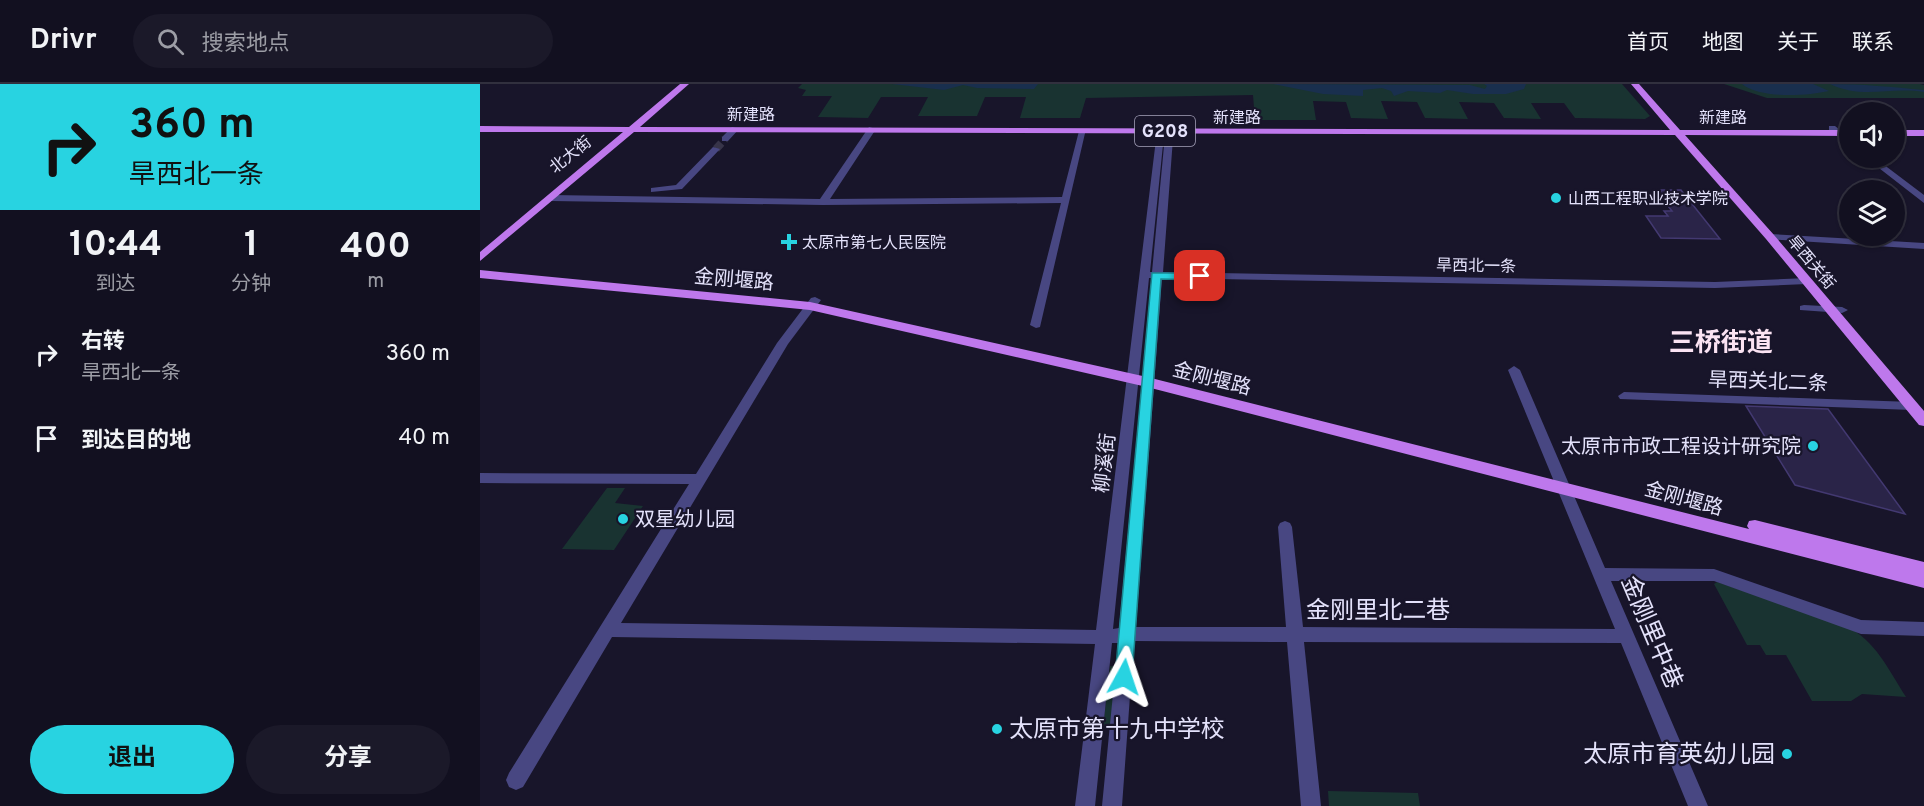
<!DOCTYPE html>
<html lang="zh">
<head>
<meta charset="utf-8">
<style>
	:root { --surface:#121020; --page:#1b1929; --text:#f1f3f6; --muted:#9c9da5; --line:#31303e; --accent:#28d3e1 }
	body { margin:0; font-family:Overpass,"Noto Sans SC",sans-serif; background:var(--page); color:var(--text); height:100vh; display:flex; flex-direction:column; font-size:22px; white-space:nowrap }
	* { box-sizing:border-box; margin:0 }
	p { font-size:20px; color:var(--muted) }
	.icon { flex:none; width:33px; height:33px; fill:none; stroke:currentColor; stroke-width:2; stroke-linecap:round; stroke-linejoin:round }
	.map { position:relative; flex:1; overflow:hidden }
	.sheet { display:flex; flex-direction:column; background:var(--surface); width:480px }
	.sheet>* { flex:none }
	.top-card { background:#28d3e1; color:#111; overflow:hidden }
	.buttons { position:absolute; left:1359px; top:18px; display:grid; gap:12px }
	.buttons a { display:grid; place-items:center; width:66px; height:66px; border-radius:50%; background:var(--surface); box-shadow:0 2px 4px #0004,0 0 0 2px var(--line); font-size:30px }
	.pin { position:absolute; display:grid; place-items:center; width:51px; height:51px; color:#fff; margin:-26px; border-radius:12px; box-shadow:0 3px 9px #0006 }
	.me { position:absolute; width:66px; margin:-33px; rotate:5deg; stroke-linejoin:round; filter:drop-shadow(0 0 4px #0008) }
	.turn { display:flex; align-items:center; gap:21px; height:126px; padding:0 30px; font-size:27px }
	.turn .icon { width:78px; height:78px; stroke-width:2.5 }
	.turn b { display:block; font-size:42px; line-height:51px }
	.eta { display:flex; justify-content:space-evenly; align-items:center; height:102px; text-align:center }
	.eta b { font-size:36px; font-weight:700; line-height:42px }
	.button { display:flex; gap:12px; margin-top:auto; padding:12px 30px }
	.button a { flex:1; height:69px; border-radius:36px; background:var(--accent); color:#111; font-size:24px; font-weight:700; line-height:69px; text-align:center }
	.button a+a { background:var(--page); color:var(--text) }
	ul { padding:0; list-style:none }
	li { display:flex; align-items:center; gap:18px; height:84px; padding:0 30px }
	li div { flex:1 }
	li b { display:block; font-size:22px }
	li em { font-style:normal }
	header { display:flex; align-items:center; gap:36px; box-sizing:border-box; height:84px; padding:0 30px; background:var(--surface); border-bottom:2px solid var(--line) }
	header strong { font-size:28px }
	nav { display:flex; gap:33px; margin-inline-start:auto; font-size:21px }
	.search { width:420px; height:54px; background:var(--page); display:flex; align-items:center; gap:15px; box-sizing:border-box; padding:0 21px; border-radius:33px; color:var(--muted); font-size:22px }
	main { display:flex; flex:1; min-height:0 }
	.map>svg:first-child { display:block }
</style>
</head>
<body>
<header>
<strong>Drivr</strong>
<div class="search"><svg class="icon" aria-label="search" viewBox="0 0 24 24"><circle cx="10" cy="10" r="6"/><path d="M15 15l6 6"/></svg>搜索地点</div>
<nav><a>首页</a><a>地图</a><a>关于</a><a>联系</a></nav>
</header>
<main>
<section class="sheet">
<div class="top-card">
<div class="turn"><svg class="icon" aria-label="right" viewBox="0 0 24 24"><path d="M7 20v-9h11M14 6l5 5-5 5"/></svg><div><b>360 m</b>旱西北一条</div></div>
</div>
<div class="eta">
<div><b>10:44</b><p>到达</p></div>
<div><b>1</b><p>分钟</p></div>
<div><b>400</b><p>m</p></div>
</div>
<ul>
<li><svg class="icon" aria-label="right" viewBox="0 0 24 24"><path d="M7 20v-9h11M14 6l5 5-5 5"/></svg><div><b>右转</b><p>旱西北一条</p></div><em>360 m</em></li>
<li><svg class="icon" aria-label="arrive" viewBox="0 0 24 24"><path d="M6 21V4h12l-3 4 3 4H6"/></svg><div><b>到达目的地</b></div><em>40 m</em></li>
</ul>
<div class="button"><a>退出</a><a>分享</a></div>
</section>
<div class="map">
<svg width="1444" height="722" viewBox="0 0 1444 722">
	<rect width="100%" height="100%" fill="#18152a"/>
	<path fill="#193331" d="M322,0H1142L1170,32L1165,35L1095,34L1084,19H1051L1061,35L1024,34L1014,19L979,18L988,35L945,34L937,18L901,17L908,35L871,34L866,18L833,17L836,36H775L773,11L606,14L600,34H540L546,13H505L497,32H438L448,13H401L388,34L338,33L352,12H322L326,6L318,4Z
		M1244,0H1440L1444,1V14H1287Z
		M127,404H145L135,419L163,422L134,466L82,465Z
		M1237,498L1366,542C1396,557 1408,585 1426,613L1382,610L1371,617H1332L1306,571H1286L1280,561H1267L1234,500Z
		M630,582L641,583L634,645L623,644Z
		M848,707L938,709L940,722H849Z"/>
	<path fill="#192f4e" d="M412,0H558L554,5L497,4L483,1L464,6Z
		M793,0L990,1L1005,5L1007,2L1004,0H1046L1044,5L1026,10H993L967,6L960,9L928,7L914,12L911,7L902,4L883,6V12L843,10Z
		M1262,0H1333L1349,7C1326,12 1281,15 1262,0Z
		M1350,0C1382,0 1412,3 1444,6V8C1409,2 1384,16 1350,0Z"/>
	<path fill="#2a2448" stroke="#433971" stroke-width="1.5" d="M1180,106H1201L1240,155L1181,154L1166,132H1188L1184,127H1192L1181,113H1185Z
		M1266,322L1348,325L1425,430L1315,401Z"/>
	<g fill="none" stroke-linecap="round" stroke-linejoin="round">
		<path stroke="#373449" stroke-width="8" stroke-dasharray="8 4.5" stroke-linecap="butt" d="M236,65L245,55"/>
		<path fill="#484782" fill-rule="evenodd" d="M678,39L685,41L670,188H672L686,41L690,39L694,41L683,188L1235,198L1327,194L1332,197L1327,200L1235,204L682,194L656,543H806L798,443L800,439L805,437L810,439L812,443L823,543L1135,545L1028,286L1034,282L1040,286L1125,484L1234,485L1381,536L1444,538V552L1381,550L1234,497H1131L1228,722H1208L1141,559L824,558L841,722H821L807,558L654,557L642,722H622L638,559H632L615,722H595L615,560L132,553L43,703L36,706L29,703L26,696L29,689L209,400L0,399V389L216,390L297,259L331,214L335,213L341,216L308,260L141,539L616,546ZM669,194H672L639,544L633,545Z
			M1349,42H1355L1370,54V60L1349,46Z
			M252,43L259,45L248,57H242V53Z
			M389,43L396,45L350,115L582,113L599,47L606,45L560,243L556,244L550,241L581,119L343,121L71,117L66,114L71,111L340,115Z
			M233,63L240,65L202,105L171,108V104L196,101Z
			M1386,74H1395L1444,111V119Z
			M1290,150L1444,159V165L1286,155V151Z
			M1324,221L1362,223L1368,226L1362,229L1320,226V222Z
			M1144,308L1432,318L1438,322L1432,326L1140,315L1138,312Z"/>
		<path fill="#be78ec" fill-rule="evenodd" d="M200,0H209L160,43L1190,46L1151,0H1159L1200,46H1370V52L1205,51L1294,151L1444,327V342L1439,341L1286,155L1195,51L154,48L0,177V168L143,48H0V42L149,43Z
			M1414,46H1444V52H1414Z
			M0,186L330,218L667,293L1269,445L1267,442L1269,437L1275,436L1444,478V504L667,303L330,226L0,194Z"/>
	</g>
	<path fill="#28d3e1" stroke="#1a8992" stroke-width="1.5" d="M672,189H720L725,192L720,196L681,195L652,593L650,599L644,601L637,599L635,593Z"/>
	<g fill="#28d3e1" stroke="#18152a" stroke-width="2">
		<circle cx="1076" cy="114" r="6"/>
		<path d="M306 149h6v6h6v6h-6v6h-6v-6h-6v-6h6z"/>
		<circle cx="1333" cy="362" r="6"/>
		<circle cx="143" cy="435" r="6"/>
		<circle cx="517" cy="645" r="6"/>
		<circle cx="1307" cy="670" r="6"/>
	</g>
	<g text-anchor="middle" stroke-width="4.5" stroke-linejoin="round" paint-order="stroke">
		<g font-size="16" fill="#e4e2fb" stroke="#18152a">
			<text x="271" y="36">新建路</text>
			<text x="757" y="39">新建路</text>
			<text x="1243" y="39">新建路</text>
			<text transform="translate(90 70) rotate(-39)" y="6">北大街</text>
			<text transform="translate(1332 178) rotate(50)" y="6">旱西关街</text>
			<text transform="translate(996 181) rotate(1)" y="6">旱西北一条</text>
		</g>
		<g font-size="16" fill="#e4e2fb" stroke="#18152a" text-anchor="start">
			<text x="1088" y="120">山西工程职业技术学院</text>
			<text x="322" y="164">太原市第七人民医院</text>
		</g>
		<rect fill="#18152a" stroke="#a7a4bc" stroke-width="1.5" x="655" y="32" width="60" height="30" rx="4.5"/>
		<g font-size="18" font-weight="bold" fill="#e4e2fb">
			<text x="685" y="53">G208</text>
		</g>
		<g font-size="20" fill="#e4e2fb" stroke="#18152a">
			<text transform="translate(254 195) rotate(5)" y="7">金刚堰路</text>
			<text transform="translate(732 294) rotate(14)" y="7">金刚堰路</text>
			<text transform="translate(1288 297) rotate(2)" y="7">旱西关北二条</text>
			<text transform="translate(624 379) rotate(-83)" y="7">柳溪街</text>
			<text transform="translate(1204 414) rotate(15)" y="7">金刚堰路</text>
		</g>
		<g font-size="20" fill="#e4e2fb" stroke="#18152a" text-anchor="end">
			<text x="1321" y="369">太原市市政工程设计研究院</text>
			<text x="155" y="442" text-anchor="start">双星幼儿园</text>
		</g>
		<g font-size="24" fill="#e4e2fb" stroke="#18152a">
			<text x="898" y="534">金刚里北二巷</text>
			<text transform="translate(1172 548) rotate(67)" y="8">金刚里中巷</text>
		</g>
		<g font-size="24" fill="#e4e2fb" stroke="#18152a" text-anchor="start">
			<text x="529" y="653">太原市第十九中学校</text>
			<text x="1295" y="678" text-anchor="end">太原市育英幼儿园</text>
		</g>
		<g font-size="26" font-weight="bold" fill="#fbe3f3" stroke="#18152a">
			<text x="1241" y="267">三桥街道</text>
		</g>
	</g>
</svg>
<div class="buttons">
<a><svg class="icon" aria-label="sound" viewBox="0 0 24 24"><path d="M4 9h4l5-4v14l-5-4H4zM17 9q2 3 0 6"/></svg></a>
<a><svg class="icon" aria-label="layers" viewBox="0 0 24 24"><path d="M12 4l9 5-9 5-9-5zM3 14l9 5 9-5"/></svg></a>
</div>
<div class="pin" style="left:720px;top:192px;background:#d93025"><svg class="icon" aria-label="arrive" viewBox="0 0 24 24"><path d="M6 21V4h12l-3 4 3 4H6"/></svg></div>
<svg class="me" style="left:644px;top:593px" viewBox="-20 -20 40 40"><path d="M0-17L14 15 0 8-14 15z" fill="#28d3e1" stroke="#fff" stroke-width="4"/></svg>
</div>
</main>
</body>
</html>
